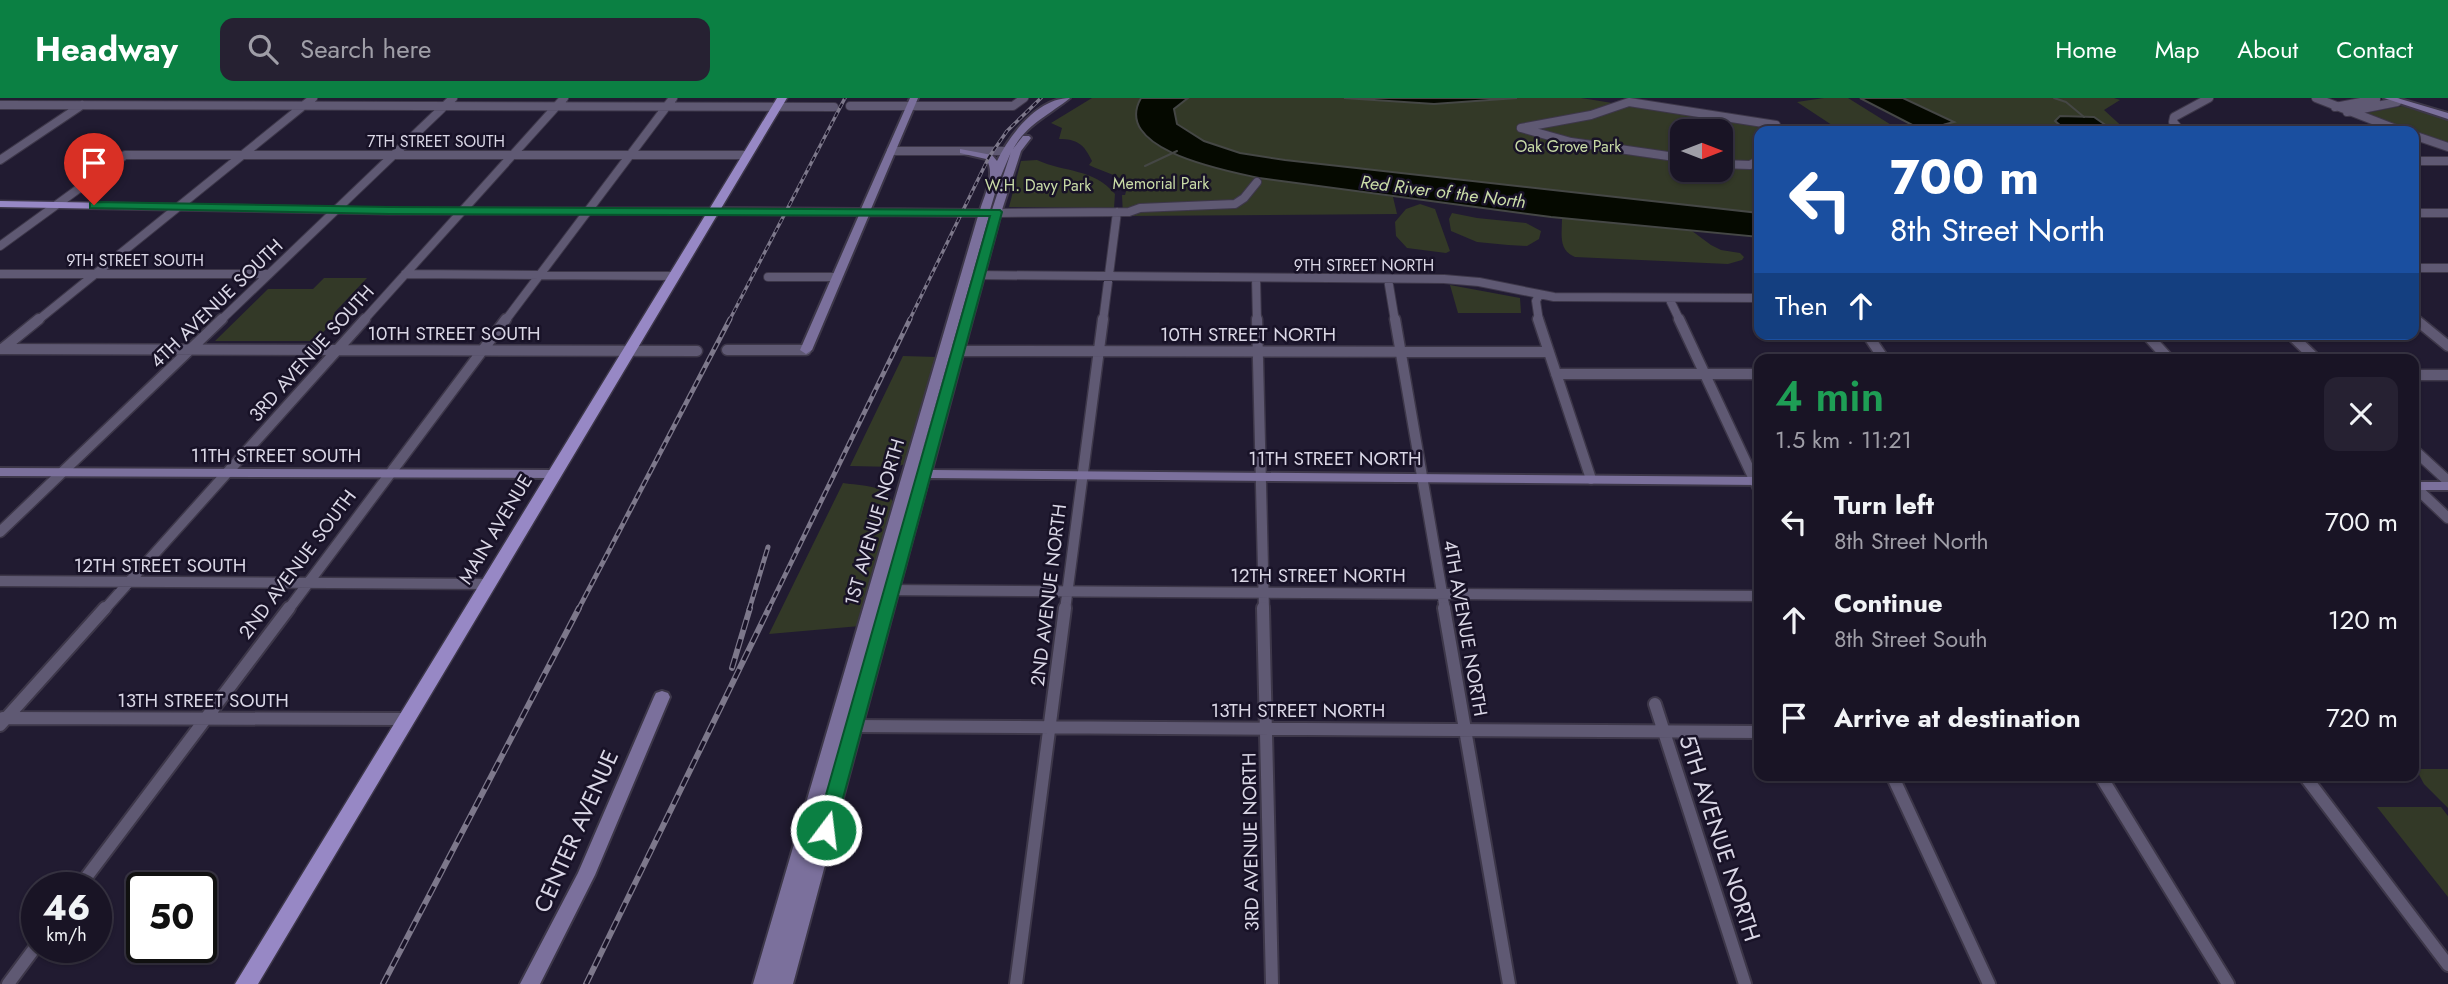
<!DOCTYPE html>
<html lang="en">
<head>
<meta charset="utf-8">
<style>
	:root { --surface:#191425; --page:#262132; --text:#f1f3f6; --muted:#9f9ea7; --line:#373342; --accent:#0b8043 }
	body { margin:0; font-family:Jost,sans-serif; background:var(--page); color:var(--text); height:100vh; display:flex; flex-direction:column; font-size:26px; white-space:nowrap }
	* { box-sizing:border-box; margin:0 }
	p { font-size:23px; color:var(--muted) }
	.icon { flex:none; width:38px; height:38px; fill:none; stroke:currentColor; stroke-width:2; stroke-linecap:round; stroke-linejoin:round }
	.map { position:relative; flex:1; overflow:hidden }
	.sheet { position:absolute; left:1754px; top:256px; width:665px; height:427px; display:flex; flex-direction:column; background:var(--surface); border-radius:14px; box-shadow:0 2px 5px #0004,0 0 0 2px var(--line) }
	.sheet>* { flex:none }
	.guide { position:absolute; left:1754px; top:28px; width:665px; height:214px; border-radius:14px; box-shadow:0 2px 5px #0004,0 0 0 2px var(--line); background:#1a4fa0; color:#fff; overflow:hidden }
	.needle { width:46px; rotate:90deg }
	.fabs { position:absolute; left:1670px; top:21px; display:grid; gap:14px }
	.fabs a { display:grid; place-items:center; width:63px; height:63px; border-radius:14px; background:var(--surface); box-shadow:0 2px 5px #0004,0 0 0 2px var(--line); font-size:35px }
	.speed { position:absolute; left:21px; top:774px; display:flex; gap:14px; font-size:35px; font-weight:700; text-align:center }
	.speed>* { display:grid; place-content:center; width:91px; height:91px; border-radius:50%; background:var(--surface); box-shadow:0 2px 5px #0004,0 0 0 2px var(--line); line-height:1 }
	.speed small { font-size:18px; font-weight:400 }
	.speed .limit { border:4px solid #111; border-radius:10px; background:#fff; color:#111 }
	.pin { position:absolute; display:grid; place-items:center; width:60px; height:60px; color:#fff; margin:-72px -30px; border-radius:50% 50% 50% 0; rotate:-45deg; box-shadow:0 0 7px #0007 }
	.pin .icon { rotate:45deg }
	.me { position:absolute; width:77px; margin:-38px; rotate:15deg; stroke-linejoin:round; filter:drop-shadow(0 0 5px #0008) }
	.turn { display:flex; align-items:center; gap:24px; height:147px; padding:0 21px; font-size:32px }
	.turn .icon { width:91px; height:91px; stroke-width:2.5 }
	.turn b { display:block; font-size:49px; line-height:60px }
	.then { display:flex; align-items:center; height:66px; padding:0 21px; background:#0003; gap:14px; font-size:26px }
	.round { display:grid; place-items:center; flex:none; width:74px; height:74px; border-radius:14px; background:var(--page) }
	.headline { display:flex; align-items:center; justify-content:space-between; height:119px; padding:0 21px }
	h1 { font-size:42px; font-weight:600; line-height:52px; color:#1e9e55 }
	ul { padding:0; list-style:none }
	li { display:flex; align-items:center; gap:21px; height:98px; padding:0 21px }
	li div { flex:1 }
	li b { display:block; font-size:26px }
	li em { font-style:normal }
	header { display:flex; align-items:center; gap:42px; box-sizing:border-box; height:98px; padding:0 35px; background:var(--accent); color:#fff }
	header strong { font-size:33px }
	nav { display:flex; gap:38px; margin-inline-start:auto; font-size:24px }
	.search { width:490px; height:63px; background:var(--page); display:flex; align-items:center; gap:18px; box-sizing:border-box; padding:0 24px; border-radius:14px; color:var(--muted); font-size:26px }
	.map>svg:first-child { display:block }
</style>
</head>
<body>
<header>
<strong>Headway</strong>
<div class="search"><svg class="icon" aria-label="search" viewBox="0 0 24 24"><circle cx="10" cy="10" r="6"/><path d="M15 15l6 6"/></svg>Search here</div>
<nav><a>Home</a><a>Map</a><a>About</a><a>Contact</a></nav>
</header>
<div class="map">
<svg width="2448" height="886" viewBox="0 0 2448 886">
	<rect width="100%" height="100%" fill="#211b31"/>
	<path fill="#333927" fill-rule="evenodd" d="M1092,0H1141C1103,65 1285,81 1320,86C1344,90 1369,95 1393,99L1397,116L1123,118L1122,97H1125L1128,86C1117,76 1103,74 1089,67L1092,63C1084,46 1077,41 1059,41L1062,30L1051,25Z
		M1188,0H1344L1434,6L1517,0H1581L1788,33H1759V115L1285,62L1240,55L1203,43L1177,26L1174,11ZM1682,33H1720V72H1682Z
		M1824,0H1848L1901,33H1841L1797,4Z
		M1903,0H2114L2120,2L2104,12L2127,33H1960L1945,25L1938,16Z
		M2402,8L2448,22V45L2362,16Z
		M1037,62C1066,75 1093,70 1115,96L1114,110L1009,109L1021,63Z
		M1420,106L1435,111L1450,153L1446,155L1407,150L1396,138L1395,124L1406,111Z
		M1452,115L1477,120L1526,125L1541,133L1539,141L1527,148L1508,147L1477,144L1451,133L1449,121Z
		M1562,120L1692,133L1711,147L1721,152L1740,155L1744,159L1742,162L1728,166L1575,159C1558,152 1562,137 1562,120Z
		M324,180H367L334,215L340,216L315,243H215L268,191H313Z
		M1450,187L1520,200L1521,215H1458Z
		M903,258L937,259L908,365L896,369L850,368Z
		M843,385C861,388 888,386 894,407L860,528L769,536Z
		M2416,671H2448V710L2424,686Z
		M2377,709H2441L2448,718V799Z"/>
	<path fill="#050900" stroke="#454745" stroke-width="2" d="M1141,0H1188L1174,11L1177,26L1204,43L1240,55L1285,62L1759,115V139L1551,119L1259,80C1227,73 1111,52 1141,0Z
		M1344,0H1517L1434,6Z
		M1860,0H1903L1954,24L1946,26L1960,33H1924Z
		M2060,18L2094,19L2114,33C2094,33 2070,38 2055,23Z"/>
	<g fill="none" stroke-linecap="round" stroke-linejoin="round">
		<path stroke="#454745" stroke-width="2" d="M2054,0L2066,4L2084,19
			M1145,68L1177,53"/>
		<defs>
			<path id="street-far2" d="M2316,0L2401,33
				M0,7L834,9
				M850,8H1013L1024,0
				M2335,9L2376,1
				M2347,14L2397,4
				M1521,30L1591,17L1629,4L1776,27
				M1521,30L1571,44L1682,60
				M2181,33L2173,24L2174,19L2209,0
				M2413,37L2448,49
				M891,53H1014
				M0,62L82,7
				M2413,63H2448
				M1720,66L1750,67L1759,62
				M996,115L1129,114L1140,110L1235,106L1244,100L1257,84
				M2413,115H2448
				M0,148L125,57H747
				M2413,170H2448
				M0,176H269
				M405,176L674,178
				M972,177L1444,181L1479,184L1554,199L1759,200
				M768,179H838
				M1256,180L1257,223
				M1388,181L1395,223
				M1669,200L1680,223
				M2413,220L2417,223
				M37,223L313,0
				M220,223L453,0
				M363,223L564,0
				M505,223L673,0
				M1103,223L1117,114
				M1539,223L1536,203L1539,197"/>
			<path id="street-far1" d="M1257,221L1264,512
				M1395,221L1445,512
				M1538,221L1591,381
				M1679,221L1759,392
				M2415,221L2448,248
				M1867,236L1884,261
				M2146,236L2169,261
				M2290,236L2316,261
				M0,251L697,253
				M2,251L39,221
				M727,252H806
				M946,253L1549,254
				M1556,276H1759
				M2413,277H2448
				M2413,351L2448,383
				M2414,388L2448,420
				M0,434L222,221
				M0,483L487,486
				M886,492L1759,498
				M104,512L365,221
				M288,512L506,221
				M1065,512L1103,221"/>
			<path id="street" d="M1263,510L1272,886
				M1444,510L1509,886
				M1655,606L1745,886
				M3,620L406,621
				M0,627L105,510
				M850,628L1759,634
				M1892,677L1989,886
				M2100,677L2228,886
				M2304,677L2448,867
				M79,789L289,510
				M8,886L37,847
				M1016,886L1065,510"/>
			<path id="secondary" d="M910,0H918L871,111L980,112C985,96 996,75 986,61L960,55V51L992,57L997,63C1010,36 1038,0 1070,0C1049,17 1027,26 1013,51L1023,38H1029L1031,40L1021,53L1001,115L932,372L1759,379V387L929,380L793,886H773L915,379L773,886H753L978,118L869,117L812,252L806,256L800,252L859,117L714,116L709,113L714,110L861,111ZM1011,54L992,112H990L998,85ZM989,118H990L917,372Z
				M2384,0H2397L2448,15V21Z
				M0,370L552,372L559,376L552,380L0,378Z
				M2413,384H2448V392H2413Z
				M662,593L668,595L670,599L595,777L540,886H520L578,775L654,599L656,595Z"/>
			<path id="primary" d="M777,0H787L258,886H235L706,116H389L0,109V103L389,110H710Z"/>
		</defs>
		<use href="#street-far2" stroke="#3d3749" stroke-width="10"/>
		<use href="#street-far1" stroke="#3d3749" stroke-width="13"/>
		<use href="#street" stroke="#3d3749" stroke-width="16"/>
		<use href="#secondary" stroke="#3d3749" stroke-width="4"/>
		<use href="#primary" stroke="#3d3749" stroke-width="3"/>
		<use href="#street-far2" stroke="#5f5973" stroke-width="8"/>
		<use href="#street-far1" stroke="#5f5973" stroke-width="10"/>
		<use href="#street" stroke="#5f5973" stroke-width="12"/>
		<use href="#secondary" fill="#7b709c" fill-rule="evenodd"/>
		<use href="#primary" fill="#9788c5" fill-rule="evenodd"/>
		<defs>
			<path id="rail-far2" d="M729,223L845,0
				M909,223L989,59L1007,33L1041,0"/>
			<path id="rail-far1" d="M578,512L730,221
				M749,512L768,449
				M768,512L910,221"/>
			<path id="rail" d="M732,570L750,510
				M383,886L579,510
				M586,886L769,510"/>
		</defs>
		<use href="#rail-far2" stroke="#7d788b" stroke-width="3.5"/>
		<use href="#rail-far1" stroke="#7d788b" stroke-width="5"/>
		<use href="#rail" stroke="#7d788b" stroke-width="6"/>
		<use href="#rail-far2" stroke="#181227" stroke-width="2" stroke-dasharray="5" stroke-linecap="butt"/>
		<use href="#rail-far1" stroke="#181227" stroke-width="2.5" stroke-dasharray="7" stroke-linecap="butt"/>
		<use href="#rail" stroke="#181227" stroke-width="3.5" stroke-dasharray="10" stroke-linecap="butt"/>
	</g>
	<path fill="#0b8043" stroke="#07532c" stroke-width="2" d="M94,104L389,109L1000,112L1002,114L833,737L826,740L819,737L816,732L990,118L389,116L90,110V105Z"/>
	<g text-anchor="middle" stroke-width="5" stroke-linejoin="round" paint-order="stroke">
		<g font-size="16" fill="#dad7e6" stroke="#181227">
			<text x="436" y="49">7TH STREET SOUTH</text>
			<text x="135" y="168">9TH STREET SOUTH</text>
			<text x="1364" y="173">9TH STREET NORTH</text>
		</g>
		<g font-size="16" fill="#c9dca7" stroke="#181227">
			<text x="1568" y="54">Oak Grove Park</text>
			<text x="1161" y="91">Memorial Park</text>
			<text x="1038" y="93">W.H. Davy Park</text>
		</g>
		<g font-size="18" font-style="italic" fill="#cadda8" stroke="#181227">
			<text transform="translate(1443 94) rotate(7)" y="6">Red River of the North</text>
		</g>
		<g font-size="19" fill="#dad7e6" stroke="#181227">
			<text transform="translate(216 205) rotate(-44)" y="7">4TH AVENUE SOUTH</text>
			<text x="454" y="242">10TH STREET SOUTH</text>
			<text x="1248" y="243">10TH STREET NORTH</text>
			<text transform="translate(311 255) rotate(-48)" y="7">3RD AVENUE SOUTH</text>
			<text x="276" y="364">11TH STREET SOUTH</text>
			<text x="1335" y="367">11TH STREET NORTH</text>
			<text transform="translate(874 424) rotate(-74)" y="7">1ST AVENUE NORTH</text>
			<text transform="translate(495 431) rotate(-59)" y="7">MAIN AVENUE</text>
			<text transform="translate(297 466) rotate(-53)" y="7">2ND AVENUE SOUTH</text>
			<text x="160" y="474">12TH STREET SOUTH</text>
			<text x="1318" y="484">12TH STREET NORTH</text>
			<text transform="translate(1048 497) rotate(-83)" y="7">2ND AVENUE NORTH</text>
			<text transform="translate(1466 530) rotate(80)" y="7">4TH AVENUE NORTH</text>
			<text x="203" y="609">13TH STREET SOUTH</text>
			<text x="1298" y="619">13TH STREET NORTH</text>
			<text transform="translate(1250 744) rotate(-91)" y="7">3RD AVENUE NORTH</text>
		</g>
		<g font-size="23" fill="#dad7e6" stroke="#181227">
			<text transform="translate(576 733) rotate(-66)" y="8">CENTER AVENUE</text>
			<text transform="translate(1720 740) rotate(72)" y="8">5TH AVENUE NORTH</text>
		</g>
	</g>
</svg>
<div class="fabs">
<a><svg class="needle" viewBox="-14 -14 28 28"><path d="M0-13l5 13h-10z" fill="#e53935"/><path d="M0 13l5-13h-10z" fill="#9f9ea7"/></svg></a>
</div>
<div class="speed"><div>46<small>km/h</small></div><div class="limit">50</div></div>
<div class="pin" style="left:94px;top:107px;background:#d93025"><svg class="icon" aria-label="arrive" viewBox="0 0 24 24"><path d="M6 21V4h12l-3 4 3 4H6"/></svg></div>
<svg class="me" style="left:826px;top:732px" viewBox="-20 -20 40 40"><circle r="17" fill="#0b8043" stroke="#fff" stroke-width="3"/><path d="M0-11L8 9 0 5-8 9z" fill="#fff"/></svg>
<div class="guide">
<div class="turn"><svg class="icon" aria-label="left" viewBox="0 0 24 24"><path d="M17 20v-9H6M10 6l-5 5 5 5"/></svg><div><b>700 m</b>8th Street North</div></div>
<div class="then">Then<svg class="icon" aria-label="ahead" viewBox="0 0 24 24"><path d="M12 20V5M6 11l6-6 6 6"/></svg></div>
</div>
<section class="sheet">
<div class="headline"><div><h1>4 min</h1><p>1.5 km · 11:21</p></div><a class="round"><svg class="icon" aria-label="close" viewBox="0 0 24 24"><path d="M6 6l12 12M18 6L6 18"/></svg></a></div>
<ul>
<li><svg class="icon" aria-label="left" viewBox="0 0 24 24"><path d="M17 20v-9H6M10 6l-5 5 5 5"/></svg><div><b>Turn left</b><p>8th Street North</p></div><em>700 m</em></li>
<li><svg class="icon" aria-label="ahead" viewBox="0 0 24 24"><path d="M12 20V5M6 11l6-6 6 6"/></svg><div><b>Continue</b><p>8th Street South</p></div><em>120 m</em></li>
<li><svg class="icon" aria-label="arrive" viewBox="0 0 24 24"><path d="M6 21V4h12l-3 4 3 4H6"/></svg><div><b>Arrive at destination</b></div><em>720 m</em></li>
</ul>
</section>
</div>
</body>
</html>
